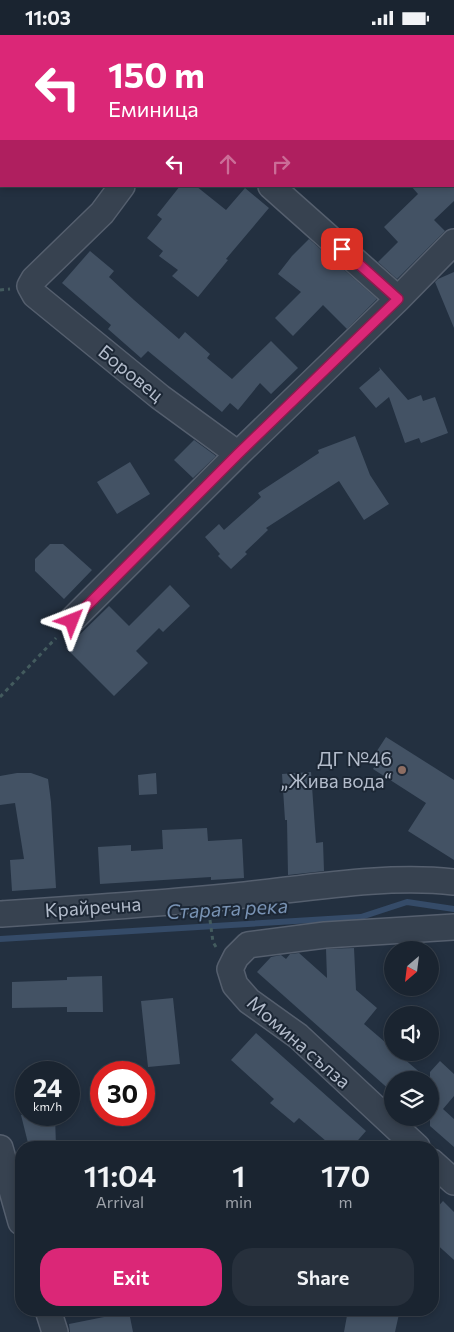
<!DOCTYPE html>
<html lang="en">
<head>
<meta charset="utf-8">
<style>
	:root { --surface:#1a2430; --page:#27303c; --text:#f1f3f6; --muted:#9fa4ab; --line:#38414c; --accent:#db2777 }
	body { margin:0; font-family:Commissioner,sans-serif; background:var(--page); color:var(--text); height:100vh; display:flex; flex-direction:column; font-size:19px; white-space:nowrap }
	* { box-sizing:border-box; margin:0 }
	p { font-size:16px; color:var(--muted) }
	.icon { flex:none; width:28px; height:28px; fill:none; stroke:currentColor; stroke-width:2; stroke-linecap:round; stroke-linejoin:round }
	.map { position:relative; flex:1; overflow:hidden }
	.details { position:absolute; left:15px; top:1106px; width:424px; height:175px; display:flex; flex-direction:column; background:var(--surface); border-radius:20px; box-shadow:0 2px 8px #0003,0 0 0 1px var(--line) }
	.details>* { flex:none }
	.guide { position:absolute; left:0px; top:0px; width:455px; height:152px; box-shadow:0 2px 8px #0003,0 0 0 1px var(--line); background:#db2777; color:#fff; overflow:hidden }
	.needle { width:32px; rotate:208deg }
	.controls { position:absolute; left:384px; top:906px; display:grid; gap:10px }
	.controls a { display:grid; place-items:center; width:55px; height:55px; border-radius:50%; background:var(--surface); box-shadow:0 2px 8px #0003,0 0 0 1px var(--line); font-size:25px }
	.speed { position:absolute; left:15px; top:1026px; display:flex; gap:10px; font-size:25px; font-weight:700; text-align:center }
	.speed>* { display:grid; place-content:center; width:65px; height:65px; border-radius:50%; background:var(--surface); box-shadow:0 2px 8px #0003,0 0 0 1px var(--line); line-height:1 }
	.speed small { font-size:12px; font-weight:400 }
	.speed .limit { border:8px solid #d22; background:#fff; color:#111 }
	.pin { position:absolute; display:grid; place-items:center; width:42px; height:42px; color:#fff; margin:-21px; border-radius:10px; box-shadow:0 2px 8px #0006 }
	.me { position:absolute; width:55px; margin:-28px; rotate:45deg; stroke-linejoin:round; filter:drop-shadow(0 0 4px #0008) }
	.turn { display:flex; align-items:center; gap:18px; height:105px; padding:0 25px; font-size:22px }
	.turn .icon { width:65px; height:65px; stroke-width:2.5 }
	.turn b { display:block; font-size:35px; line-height:42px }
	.lanes { display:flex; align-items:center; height:48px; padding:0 25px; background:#0003; justify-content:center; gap:25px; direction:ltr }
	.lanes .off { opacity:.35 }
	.eta { display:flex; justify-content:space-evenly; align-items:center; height:85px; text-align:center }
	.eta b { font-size:30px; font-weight:600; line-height:35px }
	.button { display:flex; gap:10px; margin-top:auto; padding:10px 25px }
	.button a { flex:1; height:58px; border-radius:20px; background:var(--accent); color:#fff; font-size:20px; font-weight:600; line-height:58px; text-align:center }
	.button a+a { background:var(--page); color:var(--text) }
	.status { display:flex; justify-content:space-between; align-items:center; height:35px; padding:0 25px; background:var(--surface); direction:ltr }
	.status svg { height:14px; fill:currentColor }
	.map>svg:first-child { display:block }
</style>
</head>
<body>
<div class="status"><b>11:03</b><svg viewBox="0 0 49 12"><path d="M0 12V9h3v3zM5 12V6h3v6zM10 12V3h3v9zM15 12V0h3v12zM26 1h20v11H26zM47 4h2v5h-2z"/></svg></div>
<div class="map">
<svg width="454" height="1297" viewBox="0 0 454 1297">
	<rect width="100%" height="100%" fill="#233040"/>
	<path fill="#253e41" d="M0,0H175L1,1L0,48Z"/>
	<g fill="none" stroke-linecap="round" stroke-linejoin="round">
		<path stroke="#354b68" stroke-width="6" d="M58,1L62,0
			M0,8L1,9
			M0,904L361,882L407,867L454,874"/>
	</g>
	<path fill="#435264" d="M180,151H196L226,175L245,153L269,173L226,224L228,225L198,262L172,241L178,235L159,221L163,216L147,203L162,184L157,180Z
		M411,151H454V166L434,185L445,196L397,244L378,227L398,207L384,192L418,159Z
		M309,204L377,264L347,294L323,270L293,301L275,283L301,257L278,239L292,221Z
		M90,216L114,236L109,242L134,265L179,304L185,297L210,319L207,323L232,344L271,306L298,333L271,359L260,348L238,375L230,368L222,377L148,316L141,323L108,294L111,290L62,248Z
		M454,237V293L435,247L438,244Z
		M379,332L408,365L421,360L423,366L435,362L448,398L421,408L419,403L405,408L389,362L376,373L359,353L380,335Z
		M355,401L370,440L389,469L364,485L339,446L266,493L268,495L245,517L247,519L231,534L218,521L220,519L205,502L219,489L224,495L261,462L258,458L319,418L318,415Z
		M194,405L216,421L193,443L174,425Z
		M130,427L150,459L117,479L97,447Z
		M50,509H63L92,535L64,564L35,536V524Z
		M170,550L190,571L163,597L159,593L136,616L148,628L114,661L66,613L109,571L129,591Z
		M386,702L454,745V825L408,796L426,768L373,734L379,725L373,722Z
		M311,737L316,808L323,807L324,836L288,840L287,785H285L282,739Z
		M17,738H31L48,744L51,767L56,853L12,856L10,825L24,824L15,768L0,770V741Z
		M156,738L157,759L139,760L138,740Z
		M207,793L208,806L242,804L244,843L211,845V842L100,849L98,812L131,810V816L163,814L162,795Z
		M354,913L356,955L377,973L364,989L392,1013V1018H397L429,1045H392V1057L257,937L271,922L281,920L286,924L290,919L299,918L327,943L326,914Z
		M102,941L103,977H67V972L12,973V947L67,945V942Z
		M173,963L180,1029L148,1032L141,966Z
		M256,998L366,1096L352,1112H333L299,1083L294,1088L270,1068L274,1064L231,1025Z
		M440,1026L454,1039V1061L443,1074L454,1084V1112L430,1091V1037Z
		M21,1080H55L56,1112H29Z
		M443,1166L454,1177V1225L432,1205V1178Z
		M348,1275H379L399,1279L395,1297H344Z
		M129,1277L133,1297H70L69,1289Z"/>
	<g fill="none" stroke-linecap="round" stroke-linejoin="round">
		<defs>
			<path id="minor" d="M361,1L362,0
				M122,151L102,178L34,244L30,251L35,260L160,362L238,419
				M271,151L398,264
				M71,586L238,419L398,264L454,207
				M0,879C78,874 157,869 235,861C304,854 385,839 454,847
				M417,1112L298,1001L249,966L235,950L230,934L236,922L248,910L325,900L454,892
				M0,1113L21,1187
				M432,1127L454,1147
				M48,1275L55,1297"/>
		</defs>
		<use href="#minor" stroke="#555f6e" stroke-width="28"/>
		<path stroke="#435b5e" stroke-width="3" stroke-dasharray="4 4" stroke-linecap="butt" d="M0,255L10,254
			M0,662L56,603
			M210,885L213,907L216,912"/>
		<use href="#minor" stroke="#374250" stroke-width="25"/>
	</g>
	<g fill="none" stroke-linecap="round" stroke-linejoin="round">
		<defs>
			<path id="route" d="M72,586L238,419L398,264L342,214"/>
		</defs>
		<use href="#route" stroke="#8e194d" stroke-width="12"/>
		<use href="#route" stroke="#db2777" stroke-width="9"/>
	</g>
	<circle fill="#8d6e63" stroke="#1c2735" stroke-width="2" cx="402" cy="735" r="5"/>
	<g text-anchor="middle" stroke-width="4" stroke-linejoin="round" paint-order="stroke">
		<g font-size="19" fill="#b3bccb" stroke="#1c2735">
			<text transform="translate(131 338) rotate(39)" y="7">Боровец</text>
			<text transform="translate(93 872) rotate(-4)" y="7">Крайречна</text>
			<text transform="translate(299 1007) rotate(41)" y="7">Момина сълза</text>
		</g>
		<g font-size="19" fill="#b3bccb" stroke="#1c2735" text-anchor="end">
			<text x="392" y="731">ДГ №46<tspan x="392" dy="22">„Жива вода“</tspan></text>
		</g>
		<g font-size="20" font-style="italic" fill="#7993b4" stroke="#1c2735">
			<text transform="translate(227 874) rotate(-3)" y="7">Старата река</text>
		</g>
	</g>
</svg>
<div class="controls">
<a><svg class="needle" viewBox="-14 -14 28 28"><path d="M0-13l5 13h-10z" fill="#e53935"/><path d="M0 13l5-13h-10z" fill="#9fa4ab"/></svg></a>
<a><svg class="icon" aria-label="sound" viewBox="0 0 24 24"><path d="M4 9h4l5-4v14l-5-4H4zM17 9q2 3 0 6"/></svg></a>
<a><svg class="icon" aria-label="layers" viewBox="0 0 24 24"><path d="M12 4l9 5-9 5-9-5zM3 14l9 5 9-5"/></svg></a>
</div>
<div class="speed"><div>24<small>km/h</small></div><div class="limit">30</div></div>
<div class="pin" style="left:342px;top:214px;background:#d93025"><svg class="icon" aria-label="arrive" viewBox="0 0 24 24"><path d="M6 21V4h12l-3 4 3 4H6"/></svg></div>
<svg class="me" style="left:72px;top:586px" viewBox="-20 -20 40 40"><path d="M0-17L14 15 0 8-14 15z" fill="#db2777" stroke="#fff" stroke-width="4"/></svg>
<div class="guide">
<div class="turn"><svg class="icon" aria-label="left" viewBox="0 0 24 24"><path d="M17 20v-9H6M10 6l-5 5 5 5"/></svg><div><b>150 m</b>Еминица</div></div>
<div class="lanes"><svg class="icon" aria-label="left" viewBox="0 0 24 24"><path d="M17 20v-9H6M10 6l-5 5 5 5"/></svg><svg class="icon off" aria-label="ahead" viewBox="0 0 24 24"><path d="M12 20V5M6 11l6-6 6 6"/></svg><svg class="icon off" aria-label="right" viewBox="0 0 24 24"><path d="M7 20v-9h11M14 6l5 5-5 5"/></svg></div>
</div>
<section class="details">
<div class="eta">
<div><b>11:04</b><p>Arrival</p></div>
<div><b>1</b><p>min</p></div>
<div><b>170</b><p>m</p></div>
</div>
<div class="button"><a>Exit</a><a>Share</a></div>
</section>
</div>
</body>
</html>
